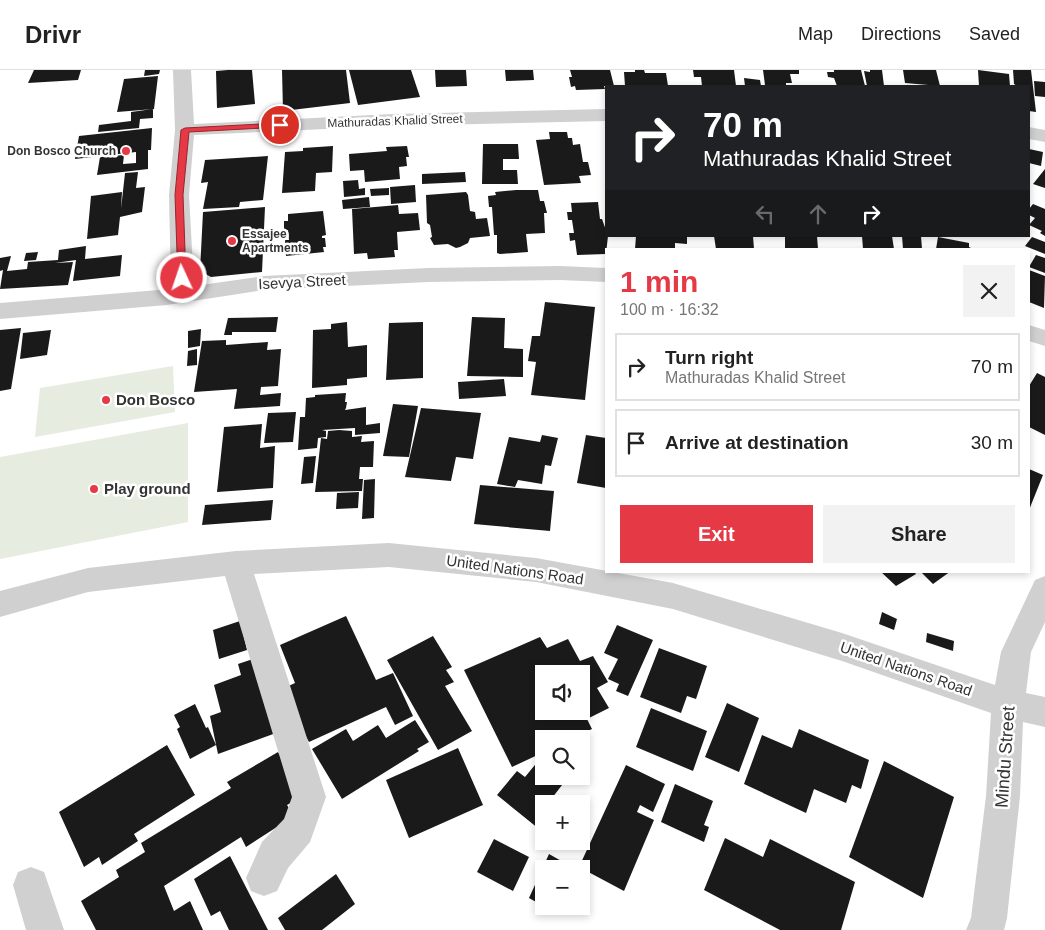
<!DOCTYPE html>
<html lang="en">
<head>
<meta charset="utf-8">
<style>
	:root { --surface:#fff; --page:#f2f2f2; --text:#222; --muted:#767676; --line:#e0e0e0; --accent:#e63946 }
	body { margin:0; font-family:Helvetica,sans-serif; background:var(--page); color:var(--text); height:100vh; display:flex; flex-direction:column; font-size:19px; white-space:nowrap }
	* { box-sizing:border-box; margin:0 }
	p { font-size:16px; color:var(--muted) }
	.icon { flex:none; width:28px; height:28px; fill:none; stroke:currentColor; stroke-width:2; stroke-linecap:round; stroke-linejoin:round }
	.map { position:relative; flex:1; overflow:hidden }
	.panel { position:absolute; left:605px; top:178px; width:425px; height:325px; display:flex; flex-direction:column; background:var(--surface); border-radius:0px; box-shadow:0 2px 8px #0003 }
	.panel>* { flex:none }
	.hud { position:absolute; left:605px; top:15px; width:425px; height:152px; border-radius:0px; box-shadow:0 2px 8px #0003; background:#202124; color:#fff; overflow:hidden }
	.fabs { position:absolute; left:535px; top:595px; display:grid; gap:10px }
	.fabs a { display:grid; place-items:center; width:55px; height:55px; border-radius:0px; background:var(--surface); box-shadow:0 2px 8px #0003; font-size:25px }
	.pin { position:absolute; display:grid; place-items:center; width:42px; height:42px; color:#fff; margin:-21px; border:2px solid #fff; border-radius:50%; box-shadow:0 1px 5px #0007 }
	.me { position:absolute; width:55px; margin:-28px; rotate:357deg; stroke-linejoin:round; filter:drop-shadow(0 0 4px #0008) }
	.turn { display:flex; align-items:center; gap:18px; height:105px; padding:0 15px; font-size:22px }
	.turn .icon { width:65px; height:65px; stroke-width:2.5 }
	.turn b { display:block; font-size:35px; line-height:42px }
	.lanes { display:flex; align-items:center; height:48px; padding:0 15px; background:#0003; justify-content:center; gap:25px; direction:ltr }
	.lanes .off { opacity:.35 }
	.round { display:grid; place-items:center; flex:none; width:52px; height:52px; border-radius:0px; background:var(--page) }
	.headline { display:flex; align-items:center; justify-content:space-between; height:85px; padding:0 15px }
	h1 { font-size:30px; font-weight:800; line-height:38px; color:var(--accent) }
	.primary-button { display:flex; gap:10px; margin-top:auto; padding:10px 15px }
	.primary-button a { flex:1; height:58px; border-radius:0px; background:var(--accent); color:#fff; font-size:20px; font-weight:800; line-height:58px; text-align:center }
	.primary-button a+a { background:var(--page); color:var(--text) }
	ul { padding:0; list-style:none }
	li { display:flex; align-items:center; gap:15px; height:68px; margin:0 10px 8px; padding:0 5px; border:2px solid var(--line); border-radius:0px }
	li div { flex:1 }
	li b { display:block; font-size:19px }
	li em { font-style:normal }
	header { display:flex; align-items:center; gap:30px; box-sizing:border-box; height:70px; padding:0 25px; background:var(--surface); border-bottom:1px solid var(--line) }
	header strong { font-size:24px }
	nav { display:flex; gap:28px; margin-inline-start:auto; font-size:18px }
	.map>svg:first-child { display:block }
</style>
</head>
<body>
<header>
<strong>Drivr</strong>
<nav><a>Map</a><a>Directions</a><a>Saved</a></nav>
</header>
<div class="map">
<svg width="1045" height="860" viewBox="0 0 1045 860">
	<rect width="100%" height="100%" fill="#fff"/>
	<path fill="#e6ecdf" d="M173,296L175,342L35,367L40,318Z
		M188,353V452L0,489V387Z"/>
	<path fill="#1a1a1a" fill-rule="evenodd" d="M34,0H81L78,10L28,13Z
		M145,0H160L159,4L144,6Z
		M228,0H252L255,34L217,38L216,1Z
		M282,0H346L350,33L283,41Z
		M349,0H411L420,27L358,35Z
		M435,0H466L467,16L436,17Z
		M505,0H533L534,10L506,11Z
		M570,0H610L614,16H604L605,19L576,20L575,16L571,17L569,7H572Z
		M635,0H644L645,3H666L668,16H625L624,2H635Z
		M693,0H734L736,16H702L701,7H694Z
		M763,0H799V4H790L792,13H786V16L765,15Z
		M834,0H861L865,16H837L834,8L828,7L827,2H834Z
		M870,0H882L884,16H867L864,1L870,2Z
		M903,0H936L940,16L905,13Z
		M978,0L1009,4L1010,16H979Z
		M1013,0H1031L1036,42L1029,41V16H1017L1014,14Z
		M158,6L154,39L117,42L124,9Z
		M744,8L760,10L761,16H745Z
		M1034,11L1045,12V27L1035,26Z
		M153,39V48L140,49L139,58L98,62L99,55L131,51V42Z
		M152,58L151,80H148V99L97,105L100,87L124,85L123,94L136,93V82L75,89L79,66Z
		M549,62H567L568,68H572L573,75L580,74L583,92H588L591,105L579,106L581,113L544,115L536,70L550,69Z
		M483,74H518L519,89H503V100H517L518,114H482Z
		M333,76L332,102L316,103L315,121L282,123L285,82L303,81V78Z
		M407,76L409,87H406L407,96L399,97L400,109L365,112L364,100L350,101L349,84L387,81L386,77Z
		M1029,79L1043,82L1041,96L1029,93Z
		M268,86L263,130L240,132L239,137L203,139L208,112L201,113L205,90Z
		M1045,99V118L1033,114Z
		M138,102L136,118L145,117L142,142L120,147L118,165L87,169L91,126L122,122L121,139L125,103Z
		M465,102L466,112L422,114V104Z
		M358,110L359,119L365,118V125L344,127L343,111Z
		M415,115L416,132L391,134L390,117Z
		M389,118V125L371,126L370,119Z
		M516,120H538L540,131H544L547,143H544L545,163L526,164L528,182L500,184L497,183V165H494L492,137H489L488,126L496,125L495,122Z
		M466,122L468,125L470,141L475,142L476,149L487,148L490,166L470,168L468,173L460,177L456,178L448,174L434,175L430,168L432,167L430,155L427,153L426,125Z
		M369,127L370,137L343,139L342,130Z
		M598,132L600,149H602L608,166L606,184L577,185L575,170L570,171L569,163H574L572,150H568L567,142H572L571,133Z
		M1033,134L1045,139V166L1040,163L1042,161L1029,155L1035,148L1029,145V139Z
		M398,135L399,144L418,143L420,160L397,162L398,180H394L395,187L368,189L367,183L354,184L352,139Z
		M265,137L262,202L211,207L200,201L203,142Z
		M323,141L326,165L322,166V168H325L326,177H323L324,182L286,186L285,170H289L288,160L284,161V151H288V144Z
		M636,166H687V174L675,173V179H635Z
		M714,166H753L754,179H716Z
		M785,166H817L818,179H785Z
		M862,166H892L894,179H863Z
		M902,166H921L922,179H903Z
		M938,167L969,173V177L973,179H936Z
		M1032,167L1045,172V184L1025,176Z
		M86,176L85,189L122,185L120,206L73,211L76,190L55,193L73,192L68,215L0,219L3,200L0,201V188L11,186L7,201L27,199L28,192L58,190L59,180Z
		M38,182L36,190L24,191L26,183Z
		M1036,185L1045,188V203L1029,197Z
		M1029,200L1045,206L1044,238L1029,232Z
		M545,232L595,237L585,330L531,325L536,292L528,291L532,266H540Z
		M278,247L276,262H232V265H224L228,248Z
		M472,247L505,248L504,278L523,279V307L467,306Z
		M347,252L348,277L367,275V307L347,309V315L312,318L313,260L331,259V254Z
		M423,252V308L386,310L389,253Z
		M21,258L11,319L0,321V260Z
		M201,259L200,276L188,278V261Z
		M51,260L47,285L20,289L23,263Z
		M226,270V275L268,272L267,280L281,279L278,316L261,317L260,325L281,323L280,336L234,339L237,319L194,322L202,271Z
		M197,279V295L187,296L188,281Z
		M1037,303L1045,307V365L1029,357V316Z
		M504,309L506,326L459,329L458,312Z
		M346,323L345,332H347L346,338L345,340L366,337V355L380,353V363L355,365V358L322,360L326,361V367L318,368L317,378L298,380L300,347H305L306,328L315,327V325Z
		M393,334L418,336L409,387L383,386Z
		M421,338L481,343L473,389L456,387L451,411L405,407Z
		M296,342L293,372L264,373L268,343Z
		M262,354L260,378L275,376L273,418L217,422L224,357Z
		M339,360L352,361V367L362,366L361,372L374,371L373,397H360L359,409H363L362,421L315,422L321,368L327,369L328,361Z
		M542,365L558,368L551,396L545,395L542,414L518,410L515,417L497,414L509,367L540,372Z
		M586,365L606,368V418L577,413Z
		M316,386L313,413L301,414L304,387Z
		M1029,399L1043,405L1029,440Z
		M375,409L374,448L362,449L364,410Z
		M480,415L554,421L550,461L474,454Z
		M359,422L358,438L336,439L337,423Z
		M273,430L271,450L202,455L205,435Z
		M880,501H914L916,504L896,516Z
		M920,501H951L933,514Z
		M882,542L897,549L894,560L879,554Z
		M346,546L376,610L393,603L413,646L395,655L386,637L309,672L280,620L295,613L280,575Z
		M240,551L247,580L219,589L213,560Z
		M617,555L653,570L628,626L616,621L619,614L608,609L618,589L604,583Z
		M927,563L954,571L953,581L926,572Z
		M433,566L452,597L446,600L454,612L445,616L472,661L438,680L387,590Z
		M540,567L547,578L568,569L580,591L593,586L608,612L597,618L609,638L587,649L592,659L571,669H544V682L512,697L464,600ZM544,604H581V641H544Z
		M659,578L707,596L696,629L687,626L681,643L640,627Z
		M256,588L276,663L218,684L210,646L221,642L214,615L241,605L238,594Z
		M727,633L759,648L739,702L705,687Z
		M195,634L206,658L208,657L216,675L190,689L177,659L180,657L174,645Z
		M651,638L707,661L693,701L636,677Z
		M415,650L429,672L417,679L419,681L342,729L312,679L346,659L353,671L378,655L386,668Z
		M799,659L869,690L861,719L852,715L846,733L814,719L806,743L744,714L762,665L792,678Z
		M167,675L195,725L134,764L138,771L102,795L99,787L84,797L59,742Z
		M458,678L483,735L409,768L386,710Z
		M278,682L303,726L287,735L294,746L246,777L241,767L164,816L174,841L190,831L203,860H96L81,831L119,807L116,800L145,782L141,773L231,718L227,712Z
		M544,684V706H569L552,728L559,734H544V763L497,725L517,701L525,707Z
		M884,691L954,727L923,828L849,787Z
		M626,695L665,714L653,742L640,735L637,742L654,750L624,821L579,797Z
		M675,714L713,731L704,755L709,757L704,772L661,752Z
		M725,768L763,787L770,769L855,812L841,860H780L704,820Z
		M494,769L529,787L513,821L477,802Z
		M549,784L572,797L571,799H544V836H555L552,841L529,828Z
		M230,786L268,860H229L220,841L211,846L194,809Z
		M336,804L355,834L322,860H285L278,848Z"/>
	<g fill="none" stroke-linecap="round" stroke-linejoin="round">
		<path fill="#d0d0d0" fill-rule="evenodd" d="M173,0H191L194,54L393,44L606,39V51L393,56L194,65L189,125L194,216L264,206L428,198L560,196L606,198V212L560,210L428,212L264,220L167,235L0,249V233L171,219L169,125L175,60Z
			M1029,57L1045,60V72L1029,69Z
			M1029,255L1045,260V276L1029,271Z
			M389,473L536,488L673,513L842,563L995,615L1001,582L1035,510L1045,506V552L1031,582L1026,623L1045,627V657L1023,652L1020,726L1007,848L1004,860H966L971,848L986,726L991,643L842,591L673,539L536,512L389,497L254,504L326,727L310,772L288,798L277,821L264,826L251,821L246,808L262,772L284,749L292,727L225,506L88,522L0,547V521L88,498L236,481Z
			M31,797L44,802L64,860H26L13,815L18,802Z"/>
	</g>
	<path fill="#e63946" stroke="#96252e" d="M280,53L282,54V57L189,62L183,125L186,208L185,211H178L175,125L181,60L185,58Z"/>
	<g fill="#e63946" stroke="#fff" stroke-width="2">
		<circle cx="126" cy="81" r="5"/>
		<circle cx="232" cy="171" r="5"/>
		<circle cx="106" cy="330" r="5"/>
		<circle cx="94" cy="419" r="5"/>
	</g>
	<g text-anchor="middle" stroke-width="5" stroke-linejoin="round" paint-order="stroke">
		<g font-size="12" fill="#333" stroke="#fff">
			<text transform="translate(395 51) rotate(-2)" y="4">Mathuradas Khalid Street</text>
		</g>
		<g font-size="12" font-weight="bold" fill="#333" stroke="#fff" text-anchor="end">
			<text x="116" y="85">Don Bosco Church</text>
			<text x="242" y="168" text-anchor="start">Essajee<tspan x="242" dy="14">Apartments</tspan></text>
		</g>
		<g font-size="15" fill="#333" stroke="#fff">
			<text transform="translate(302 212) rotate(-3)" y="5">Isevya Street</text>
			<text transform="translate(515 500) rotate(8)" y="5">United Nations Road</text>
			<text transform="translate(906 599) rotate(19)" y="5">United Nations Road</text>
		</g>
		<g font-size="15" font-weight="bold" fill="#333" stroke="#fff" text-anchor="start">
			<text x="116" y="335">Don Bosco</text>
			<text x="104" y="424">Play ground</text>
		</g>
		<g font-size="18" fill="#333" stroke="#fff">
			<text transform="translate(1005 687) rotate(-86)" y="6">Mindu Street</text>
		</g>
	</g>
</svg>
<div class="fabs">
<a><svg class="icon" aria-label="sound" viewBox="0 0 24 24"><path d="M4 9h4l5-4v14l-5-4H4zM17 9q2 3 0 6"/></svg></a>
<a><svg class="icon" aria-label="search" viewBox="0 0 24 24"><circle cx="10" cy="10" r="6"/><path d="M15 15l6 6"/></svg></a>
<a>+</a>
<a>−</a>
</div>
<div class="pin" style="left:280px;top:55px;background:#d93025"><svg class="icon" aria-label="arrive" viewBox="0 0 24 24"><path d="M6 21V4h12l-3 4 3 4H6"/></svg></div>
<svg class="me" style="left:182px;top:208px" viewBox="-20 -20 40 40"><circle r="17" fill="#e63946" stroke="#fff" stroke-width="3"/><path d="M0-11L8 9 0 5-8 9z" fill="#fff"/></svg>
<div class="hud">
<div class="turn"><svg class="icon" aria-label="right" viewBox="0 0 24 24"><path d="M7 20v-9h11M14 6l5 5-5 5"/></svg><div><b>70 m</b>Mathuradas Khalid Street</div></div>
<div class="lanes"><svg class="icon off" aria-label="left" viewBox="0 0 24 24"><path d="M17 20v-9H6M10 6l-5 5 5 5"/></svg><svg class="icon off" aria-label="ahead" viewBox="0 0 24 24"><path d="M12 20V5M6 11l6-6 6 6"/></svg><svg class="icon" aria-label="right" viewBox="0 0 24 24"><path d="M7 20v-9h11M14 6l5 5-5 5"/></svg></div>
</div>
<section class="panel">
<div class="headline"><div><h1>1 min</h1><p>100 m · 16:32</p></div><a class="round"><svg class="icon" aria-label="close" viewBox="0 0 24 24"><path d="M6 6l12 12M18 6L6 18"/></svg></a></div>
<ul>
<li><svg class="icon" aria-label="right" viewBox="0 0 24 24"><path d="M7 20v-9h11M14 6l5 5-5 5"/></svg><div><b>Turn right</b><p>Mathuradas Khalid Street</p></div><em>70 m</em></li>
<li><svg class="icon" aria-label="arrive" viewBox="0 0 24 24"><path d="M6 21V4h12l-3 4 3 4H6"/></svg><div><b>Arrive at destination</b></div><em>30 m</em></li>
</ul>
<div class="primary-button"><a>Exit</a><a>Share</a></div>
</section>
</div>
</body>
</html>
